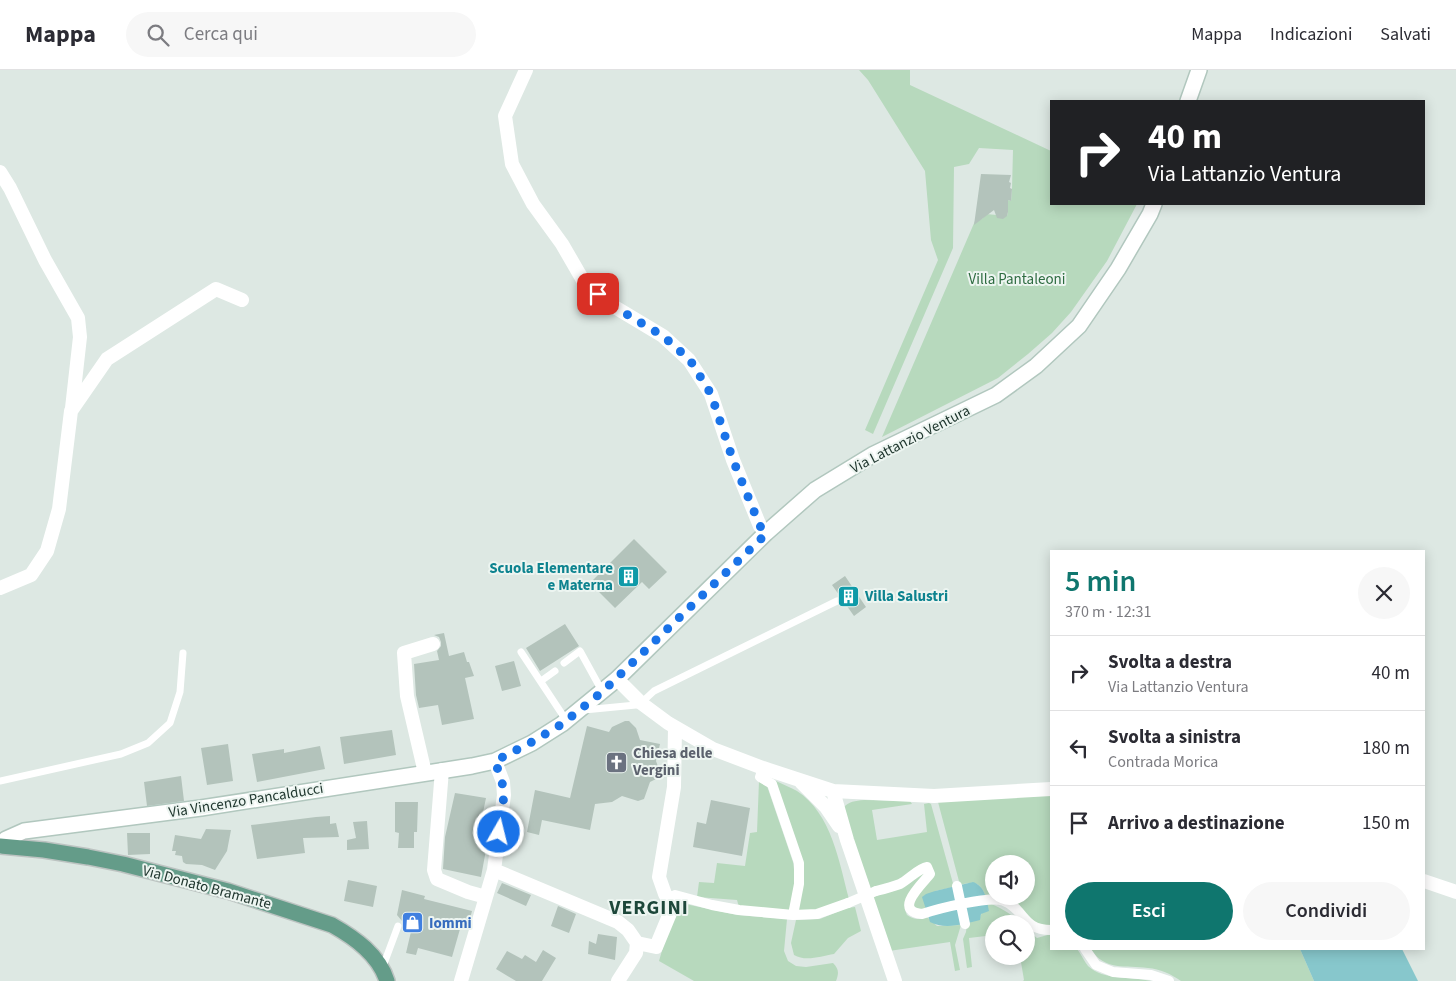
<!DOCTYPE html>
<html lang="it">
<head>
<meta charset="utf-8">
<style>
	:root { --surface:#fff; --page:#f7f7f7; --text:#2b2b33; --muted:#7c7c81; --line:#e1e1e2; --accent:#0f766e }
	body { margin:0; font-family:"Source Sans 3",sans-serif; background:var(--page); color:var(--text); height:100vh; display:flex; flex-direction:column; font-size:19px; white-space:nowrap }
	* { box-sizing:border-box; margin:0 }
	p { font-size:16px; color:var(--muted) }
	.icon { flex:none; width:28px; height:28px; fill:none; stroke:currentColor; stroke-width:2; stroke-linecap:round; stroke-linejoin:round }
	.map { position:relative; flex:1; overflow:hidden }
	.panel { position:absolute; left:1050px; top:480px; width:375px; height:400px; display:flex; flex-direction:column; background:var(--surface); border-radius:0px; box-shadow:0 2px 12px #0003 }
	.panel>* { flex:none }
	.top-card { position:absolute; left:1050px; top:30px; width:375px; height:105px; border-radius:0px; box-shadow:0 2px 12px #0003; background:#202124; color:#fff; overflow:hidden }
	.fabs { position:absolute; left:985px; top:785px; display:grid; gap:10px }
	.fabs a { display:grid; place-items:center; width:50px; height:50px; border-radius:50%; background:var(--surface); box-shadow:0 2px 12px #0003; font-size:25px }
	.pin { position:absolute; display:grid; place-items:center; width:42px; height:42px; color:#fff; margin:-21px; border-radius:10px; box-shadow:0 2px 8px #0006 }
	.me { position:absolute; width:55px; margin:-28px; rotate:8deg; stroke-linejoin:round; filter:drop-shadow(0 0 4px #0008) }
	.turn { display:flex; align-items:center; gap:18px; height:105px; padding:0 15px; font-size:22px }
	.turn .icon { width:65px; height:65px; stroke-width:2.5 }
	.turn b { display:block; font-size:35px; line-height:42px }
	.round { display:grid; place-items:center; flex:none; width:52px; height:52px; border-radius:26px; background:var(--page) }
	.overview { display:flex; align-items:center; justify-content:space-between; height:85px; padding:0 15px }
	h1 { font-size:30px; font-weight:600; line-height:38px; color:var(--accent) }
	.cta { display:flex; gap:10px; margin-top:auto; padding:10px 15px }
	.cta a { flex:1; height:58px; border-radius:30px; background:var(--accent); color:#fff; font-size:20px; font-weight:600; line-height:58px; text-align:center }
	.cta a+a { background:var(--page); color:var(--text) }
	ul { padding:0; list-style:none }
	li { display:flex; align-items:center; gap:15px; height:75px; padding:0 15px; border-top:1px solid var(--line) }
	li div { flex:1 }
	li b { display:block; font-size:19px }
	li em { font-style:normal }
	header { display:flex; align-items:center; gap:30px; box-sizing:border-box; height:70px; padding:0 25px; background:var(--surface); border-bottom:1px solid var(--line) }
	header strong { font-size:24px }
	nav { display:flex; gap:28px; margin-inline-start:auto; font-size:18px }
	.search { width:350px; height:45px; background:var(--page); display:flex; align-items:center; gap:12px; box-sizing:border-box; padding:0 18px; border-radius:28px; color:var(--muted); font-size:19px }
	.map>svg:first-child { display:block }
</style>
</head>
<body>
<header>
<strong>Mappa</strong>
<div class="search"><svg class="icon" aria-label="search" viewBox="0 0 24 24"><circle cx="10" cy="10" r="6"/><path d="M15 15l6 6"/></svg>Cerca qui</div>
<nav><a>Mappa</a><a>Indicazioni</a><a>Salvati</a></nav>
</header>
<div class="map">
<svg width="1456" height="911" viewBox="0 0 1456 911">
	<rect width="100%" height="100%" fill="#dde8e3"/>
	<path fill="#b7d9bd" d="M859,0H910V15L1051,81V134H1137L1107,191L1071,242L1052,263L1028,284L998,308L882,367L975,151C981,150 983,149 986,144L1007,146L1008,142V130L1011,131L1012,119L1013,80L979,78L969,94L954,97L953,178L873,364L865,360L938,190L931,170L925,101L868,10Z
		M759,711L767,716L793,792L796,814L789,841L739,837L737,830L697,827L699,812L714,813L717,793L745,796L750,763L757,762Z
		M776,711C782,714 790,717 797,721C832,744 839,792 849,829L817,841L795,842L803,815Z
		M1051,725V855C1048,855 1043,856 1039,855C1030,852 1016,833 1006,826H1026V794H994V824L985,825C979,811 974,811 960,815L938,732Z
		M864,730L910,731L912,734L872,740L877,770L927,762L924,734L929,733L931,734L954,817L935,821L925,839L917,842L912,835L933,800L868,820L843,738C849,731 855,731 864,730Z
		M927,800L905,840L907,845C914,850 919,850 927,847L937,856L961,855L955,875L960,900L955,901L950,872L889,881L871,826Z
		M676,832L737,845L787,849L784,881L788,891L796,896L806,897L833,893C839,899 839,903 836,911H694L659,891Z
		M987,832C1001,838 1011,843 1021,854H994V865L969,868L972,897L967,898L963,869L966,862L967,854L980,847Z
		M855,837L861,861L848,868L834,884C821,886 806,892 794,885L791,873L796,850L820,849L847,838Z
		M1026,859L1037,868L1051,864V879H1077C1081,884 1084,891 1088,896C1104,911 1130,906 1151,911H1023L1024,910L1020,886H1026Z
		M1091,879H1300L1314,911H1181C1171,904 1160,899 1148,898C1126,895 1104,901 1091,879Z"/>
	<path fill="#87c7cc" d="M973,812C985,816 987,830 989,841L981,844L980,850C964,854 945,860 930,852L922,827L926,824L935,821Z
		M1300,879H1402L1418,911H1314Z"/>
	<path fill="#b3c3bb" d="M981,104L1011,105L1009,112L1011,113L1010,118L1012,119L1011,131L1008,130V142L1007,146L1003,149L997,148L994,140L974,155Z
		M634,469L667,502L649,519L642,512L615,538L590,513Z
		M845,506L866,537L854,546L832,515Z
		M565,554L579,576L540,601L526,578Z
		M444,563L449,586L464,582L467,592H469L474,606L465,608L474,649L442,655L438,635L419,638L416,625L414,594L439,590L437,581L441,576V572L439,567L434,565Z
		M514,591L521,616L502,621L495,596Z
		M625,651H629L636,658L640,670L660,674L656,691L660,702L656,709L650,712L644,729L638,731L622,726L612,732L595,734L590,760L542,750L539,765L527,762L535,720L570,728L587,656L609,662L612,657Z
		M392,660L396,685L344,694L340,667Z
		M228,674L233,711L207,715L201,678Z
		M320,676L325,699L257,712L252,684L284,679V683Z
		M181,706L184,731L147,736L144,712Z
		M455,723L486,728L481,752L487,753L484,768L488,769L481,807L443,799L445,767Z
		M711,730L750,738L742,786L693,777L697,752L706,754Z
		M395,732H418L417,762H414V778H398L399,763L395,762Z
		M330,746V754L336,753L339,767L303,768L305,783L257,789L251,755L316,747Z
		M367,751L369,779L347,780V770L356,768L353,752Z
		M206,759L231,760L227,781L215,800L202,795L186,794L183,792L182,786L175,785L176,781H172L175,765L201,769Z
		M127,763H150V784L128,785Z
		M348,810L377,816L373,837L344,831Z
		M502,813L531,825L526,836L497,823Z
		M402,820L425,826L424,829L472,841L467,860L460,859L452,887L418,878L416,885L406,883L413,853L402,851L397,845Z
		M558,836L576,844L569,863L551,856Z
		M598,864L617,867L615,890L588,884L589,871L596,874Z
		M543,880L556,888L542,911H516L496,899L507,881L522,889L525,885L536,892Z"/>
	<g fill="none" stroke-linecap="round" stroke-linejoin="round">
		<defs>
			<path id="secondary" d="M1188,31L1199,0
				M0,776L6,769L24,761L201,738L472,696L495,691L532,673L562,654L617,609L766,463L815,420L874,384L996,325L1036,296L1079,256L1118,199L1150,144L1154,134"/>
			<path id="primary" d="M0,776L44,780L88,787L123,794L228,821L332,855C355,868 379,885 387,911"/>
		</defs>
		<use href="#secondary" stroke="#b1c7be" stroke-width="18"/>
		<use href="#primary" stroke="#bcc3c1" stroke-width="18"/>
		<path stroke="#fff" stroke-width="7" d="M521,582L566,650
			M564,593L580,581L602,621
			M541,611L555,601
			M584,640L636,635L641,633L654,621L837,531
			M0,711L121,684L148,673L170,653L180,622L183,583
			M382,899L398,856"/>
		<path stroke="#fff" stroke-width="10" d="M957,816L965,854
			M876,821C884,819 892,817 900,814C908,810 919,798 927,797L930,804C923,813 892,841 922,844C937,839 991,825 1004,831C1025,839 1022,860 1051,860
			M675,825L712,835L739,840L793,845L799,814V793L772,714L760,707L763,698
			M793,845L817,844L848,833
			M1085,879L1096,895L1113,902L1151,905L1169,911"/>
		<path stroke="#fff" stroke-width="14" d="M526,0L505,46L512,94L533,134L562,174L584,212L613,236L663,266L689,290L711,324L733,390L760,456L766,463
			M0,102L10,118L45,190L78,248L80,267L72,338
			M0,518L31,505L47,481L59,439L71,341L107,289L216,219L242,230
			M617,609L641,633L668,653L713,679L763,698L833,721L934,726L1051,719
			M442,700L434,800L437,809L468,822L486,827
			M425,703L407,626L404,583L433,574
			M801,712L826,737L839,756
			M833,721L847,770L895,911
			M494,800L618,852L628,860L637,873L636,883L618,911
			M1424,811L1456,822
			M673,836L665,824L659,807L674,717L675,658
			M637,873L656,877L673,836L674,828
			M461,911L494,800L504,725L503,712L495,691"/>
		<use href="#secondary" stroke="#fff" stroke-width="15"/>
		<use href="#primary" stroke="#649c89" stroke-width="15"/>
		<path stroke="#fff" stroke-width="10" d="M848,833L876,821"/>
	</g>
	<g fill="none" stroke-linecap="round" stroke-linejoin="round">
		<path stroke="#1a73e8" stroke-width="9" stroke-dasharray="0 16.2" d="M499,762L504,725L502,712L495,691L532,672L562,654L602,622L766,464L760,456L733,390L711,324L690,290L663,266L613,236L598,224"/>
	</g>
	<defs>
		<symbol id="building-square" viewBox="-11 -11 22 22"><rect x="-9" y="-9" width="18" height="18" rx="4" fill="#0f9aa8" stroke="#edf5f1"/><path d="M-4-6H4V6H1V3H-1V6H-4ZM-2.5-4.3h1.7v1.8h-1.7ZM.8-4.3h1.7v1.8H.8ZM-2.5-1h1.7V.8h-1.7ZM.8-1h1.7V.8H.8Z" fill="#fff"/></symbol>
		<symbol id="church-square" viewBox="-11 -11 22 22"><rect x="-9" y="-9" width="18" height="18" rx="4" fill="#6b7280" stroke="#edf5f1"/><path d="M-1.2-6h2.4v3.5h3.3v2.4h-3.3V6h-2.4V-.1h-3.3v-2.4h3.3Z" fill="#fff"/></symbol>
		<symbol id="shop-square" viewBox="-11 -11 22 22"><rect x="-9" y="-9" width="18" height="18" rx="4" fill="#3f7fe0" stroke="#edf5f1"/><path d="M-5-2.5h2.3a2.7 3.5 0 0 1 5.4 0H5L5.5 6h-11ZM-1.5-2.5h3a1.5 2.3 0 0 0-3 0Z" fill="#fff"/></symbol>
	</defs>
	<g fill-rule="evenodd">
		<use href="#building-square" x="616" y="494" width="25" height="25"/>
		<use href="#building-square" x="836" y="514" width="25" height="25"/>
		<use href="#church-square" x="604" y="680" width="25" height="25"/>
		<use href="#shop-square" x="400" y="840" width="25" height="25"/>
	</g>
	<g text-anchor="middle" stroke-width="4" stroke-linejoin="round" paint-order="stroke">
		<g font-size="15" fill="#2d6b40" stroke="#edf5f1">
			<text x="1017" y="214">Villa Pantaleoni</text>
		</g>
		<g font-size="15" fill="#20372f" stroke="#edf5f1">
			<text transform="translate(910 369) rotate(-27)" y="5">Via Lattanzio Ventura</text>
			<text transform="translate(246 730) rotate(-9)" y="5">Via Vincenzo Pancalducci</text>
			<text transform="translate(207 817) rotate(15)" y="5">Via Donato Bramante</text>
		</g>
		<g font-size="15" font-weight="bold" fill="#0d838f" stroke="#edf5f1" text-anchor="end">
			<text x="613" y="503">Scuola Elementare<tspan x="613" dy="17">e Materna</tspan></text>
			<text x="865" y="531" text-anchor="start">Villa Salustri</text>
		</g>
		<g font-size="15" font-weight="bold" fill="#5b616d" stroke="#edf5f1" text-anchor="start">
			<text x="633" y="688">Chiesa delle<tspan x="633" dy="17">Vergini</tspan></text>
		</g>
		<g font-size="15" font-weight="bold" fill="#366cbe" stroke="#edf5f1" text-anchor="start">
			<text x="429" y="858">Iommi</text>
		</g>
		<g font-size="20" font-weight="bold" letter-spacing="1" fill="#1d473a" stroke="#edf5f1">
			<text x="649" y="844">VERGINI</text>
		</g>
	</g>
</svg>
<div class="fabs">
<a><svg class="icon" aria-label="sound" viewBox="0 0 24 24"><path d="M4 9h4l5-4v14l-5-4H4zM17 9q2 3 0 6"/></svg></a>
<a><svg class="icon" aria-label="search" viewBox="0 0 24 24"><circle cx="10" cy="10" r="6"/><path d="M15 15l6 6"/></svg></a>
</div>
<div class="pin" style="left:598px;top:224px;background:#d93025"><svg class="icon" aria-label="arrive" viewBox="0 0 24 24"><path d="M6 21V4h12l-3 4 3 4H6"/></svg></div>
<svg class="me" style="left:499px;top:762px" viewBox="-20 -20 40 40"><circle r="17" fill="#1a73e8" stroke="#fff" stroke-width="3"/><path d="M0-11L8 9 0 5-8 9z" fill="#fff"/></svg>
<div class="top-card">
<div class="turn"><svg class="icon" aria-label="right" viewBox="0 0 24 24"><path d="M7 20v-9h11M14 6l5 5-5 5"/></svg><div><b>40 m</b>Via Lattanzio Ventura</div></div>
</div>
<section class="panel">
<div class="overview"><div><h1>5 min</h1><p>370 m · 12:31</p></div><a class="round"><svg class="icon" aria-label="close" viewBox="0 0 24 24"><path d="M6 6l12 12M18 6L6 18"/></svg></a></div>
<ul>
<li><svg class="icon" aria-label="right" viewBox="0 0 24 24"><path d="M7 20v-9h11M14 6l5 5-5 5"/></svg><div><b>Svolta a destra</b><p>Via Lattanzio Ventura</p></div><em>40 m</em></li>
<li><svg class="icon" aria-label="left" viewBox="0 0 24 24"><path d="M17 20v-9H6M10 6l-5 5 5 5"/></svg><div><b>Svolta a sinistra</b><p>Contrada Morica</p></div><em>180 m</em></li>
<li><svg class="icon" aria-label="arrive" viewBox="0 0 24 24"><path d="M6 21V4h12l-3 4 3 4H6"/></svg><div><b>Arrivo a destinazione</b></div><em>150 m</em></li>
</ul>
<div class="cta"><a>Esci</a><a>Condividi</a></div>
</section>
</div>
</body>
</html>
